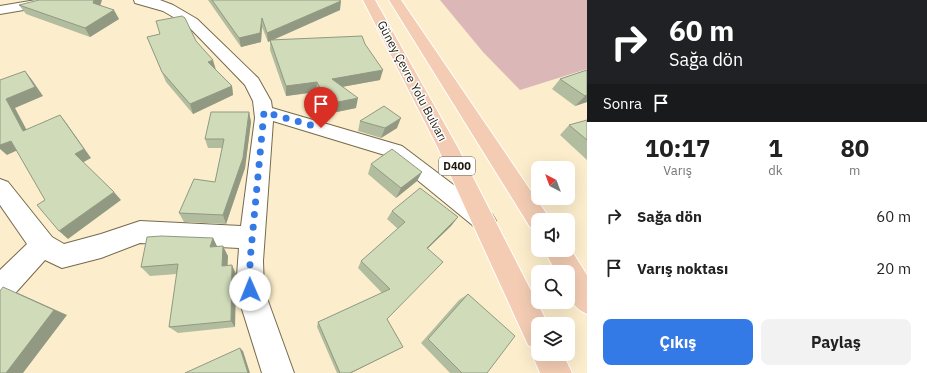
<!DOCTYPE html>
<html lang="tr">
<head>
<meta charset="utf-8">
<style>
	:root { --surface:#fff; --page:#f2f2f2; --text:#222; --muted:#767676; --accent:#347ae7 }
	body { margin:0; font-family:"IBM Plex Sans",sans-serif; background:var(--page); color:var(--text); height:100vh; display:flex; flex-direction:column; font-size:15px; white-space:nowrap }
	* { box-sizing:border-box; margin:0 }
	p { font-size:13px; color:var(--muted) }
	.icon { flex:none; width:22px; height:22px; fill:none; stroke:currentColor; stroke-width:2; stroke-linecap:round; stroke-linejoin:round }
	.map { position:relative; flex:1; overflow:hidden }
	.side { display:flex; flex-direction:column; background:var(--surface); width:340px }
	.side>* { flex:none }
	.guide { background:#202124; color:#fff; overflow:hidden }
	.needle { width:26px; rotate:319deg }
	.buttons { position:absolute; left:531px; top:161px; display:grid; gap:8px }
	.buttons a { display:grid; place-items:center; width:44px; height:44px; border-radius:8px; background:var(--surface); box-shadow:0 4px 16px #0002; font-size:20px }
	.pin { position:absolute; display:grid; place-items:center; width:34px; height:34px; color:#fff; margin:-41px -17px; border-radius:50% 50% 50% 0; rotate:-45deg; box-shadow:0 0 4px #0007 }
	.pin .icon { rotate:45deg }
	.me { position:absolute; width:44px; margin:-22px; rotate:359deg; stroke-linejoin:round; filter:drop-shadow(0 0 3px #0008) }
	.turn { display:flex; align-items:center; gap:14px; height:84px; padding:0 16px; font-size:18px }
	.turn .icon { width:52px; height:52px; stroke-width:2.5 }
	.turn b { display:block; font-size:28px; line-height:34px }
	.then { display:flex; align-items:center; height:38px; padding:0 16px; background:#0003; gap:8px; font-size:15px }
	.eta { display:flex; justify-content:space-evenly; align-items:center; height:68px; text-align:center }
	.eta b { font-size:24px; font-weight:800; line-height:28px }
	.action { display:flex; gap:8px; margin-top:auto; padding:8px 16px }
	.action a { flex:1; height:46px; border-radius:8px; background:var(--accent); color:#fff; font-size:16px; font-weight:800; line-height:46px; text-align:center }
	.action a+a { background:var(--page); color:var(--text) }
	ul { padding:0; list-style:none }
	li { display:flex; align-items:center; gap:12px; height:52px; padding:0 16px }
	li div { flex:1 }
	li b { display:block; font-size:15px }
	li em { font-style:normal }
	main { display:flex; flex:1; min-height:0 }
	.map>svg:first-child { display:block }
</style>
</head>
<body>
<main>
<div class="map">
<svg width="587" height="373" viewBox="0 0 587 373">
	<rect width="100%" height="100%" fill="#fceecc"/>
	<path fill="#dbb8b7" d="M440,0H587V69L520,90L483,52Z"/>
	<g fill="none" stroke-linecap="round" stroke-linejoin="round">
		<defs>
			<path id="minor" d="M36,0H65L64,3L59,4L0,14V6Z
				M134,0H160L173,5L197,19L258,78L271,101L272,108L402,146L492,214L496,221L492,228L484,231L476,228L388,156L273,121L263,261L264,290L294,373H262L236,290L239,248L140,243L101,258L62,268L45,260L10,299L0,302V270L27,244L0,205V179L8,182L52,237L64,244L101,234L140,221L241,226L255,118L253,101L245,85L187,25L163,11L135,3Z"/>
			<path id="highway" d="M363,0H375L458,148L548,324H538V354H563L572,373H540L532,354L534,348L528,345L438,148Z
				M389,0H401L546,213L550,220H538V230L530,227Z
				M568,245L587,275V314C567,305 568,291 568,272H556L544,250H568Z"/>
		</defs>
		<use href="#minor" stroke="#766a4c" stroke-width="2"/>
		<use href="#highway" stroke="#fff" stroke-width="2"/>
		<use href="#minor" fill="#fff" fill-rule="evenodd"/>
		<use href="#highway" fill="#f3ccb3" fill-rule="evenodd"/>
	</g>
	<path fill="#b2bc9f" d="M208,0H339L340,10L273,40L365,44L380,80L342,87L356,108L327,114L316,92L286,96L270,50V41L268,42L262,27L261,42L241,47Z
		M19,5H100L119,19L90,37L26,14Z
		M147,37L216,70L232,86L233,95L193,114L166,82Z
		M587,70V102L575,106L552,89L560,79Z
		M249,112L251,122L245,168L226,224L184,222L179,213L215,182L222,148H208L205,139Z
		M587,120V160L560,135L569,125Z
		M360,121L397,128L381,138L358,131Z
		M371,164L422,172L417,181L396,198L368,174Z
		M392,211L458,217L451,226L427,249L387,319L403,347L351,373H337L317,327L318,322L382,293L358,268L361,261L398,229L387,219Z
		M213,238L217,247L228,256L227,266L236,274L235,327L178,333L169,327L177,274L150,276L141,267Z
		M468,294L487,373H450L421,343L459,300Z"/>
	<path fill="#919982" d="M94,0H102L98,13L93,3Z
		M341,1L340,10L268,42L267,33Z
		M114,10L119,19L90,37L85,28Z
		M262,18V27L261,42L241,47L239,38Z
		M213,60L216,70L208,62Z
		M383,70L380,80L330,89L332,79Z
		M25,71L32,80L43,96L15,108L32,140L23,131L6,99Z
		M317,82L316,92L286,96V86Z
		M232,86L233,95L193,114L190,104Z
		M587,95V102L575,106L585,96Z
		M358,98L356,108L327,114L328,104Z
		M249,112L251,122L245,168L226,224L223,215Z
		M60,115L67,124L91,158L82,163L75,154Z
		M401,118L397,128L381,138L385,128Z
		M11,141L20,149L7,155L0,149V145Z
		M422,172L417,181L396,198L401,188Z
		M114,192L121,200L68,239L59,231Z
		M458,217L451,226L421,255L427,248Z
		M213,238L218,248L210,247Z
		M223,246L228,256L227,276L222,266Z
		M232,265L236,274L235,327L231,321Z
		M18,293L67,315L23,373H6Z
		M403,347L351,373H350Z
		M240,348L243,351L250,373H248Z"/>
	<path fill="#cfdbb9" stroke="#919982" d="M39,0H94L93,3L114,10L85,28L19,5Z
		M212,0H339L341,1L267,33L262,18L260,33L239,38Z
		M182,16L185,18L196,41L213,60L208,62L232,86L190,104L162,72L147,37L160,34L156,21Z
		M362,36L365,44L383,70L332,79L358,98L328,104L317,82L286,86L270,40Z
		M587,70V95L585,96L560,79Z
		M25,71L35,87L6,99L23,131L60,115L84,149L75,154L114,192L59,231L37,205L45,200L11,141L0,145V80Z
		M384,106L401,118L385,128L360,121Z
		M211,112H249L243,158L223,215L179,213L194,179L215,182L224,139H205Z
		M587,120V140L569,125Z
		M392,149L422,172L401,188L371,164Z
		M420,188L458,217L427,248L443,262L387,319L403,347L350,373H340L318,322L390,289L361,261L405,222L392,211Z
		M161,236L213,238L210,247L223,246L222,266L232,265L231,321L169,327L178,264L141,267L147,237Z
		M3,287L54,310L6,373H0V291Z
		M468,294L515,336L487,373H462L428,339Z
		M240,348L248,373H185Z"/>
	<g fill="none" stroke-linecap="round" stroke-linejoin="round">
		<path stroke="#347ae7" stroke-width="7" stroke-dasharray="0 12.6" d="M250,290V261L264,112L321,128"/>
	</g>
	<g text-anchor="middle" stroke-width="3" stroke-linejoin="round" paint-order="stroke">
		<rect fill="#fff" stroke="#615e55" stroke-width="1" x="439" y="157" width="36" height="18" rx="3"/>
		<g font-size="11" font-weight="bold" fill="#1d190c">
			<text x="457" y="170">D400</text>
		</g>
		<g font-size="12" fill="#1d190c" stroke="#fff">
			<text transform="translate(412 81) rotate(62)" y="4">Güney Çevre Yolu Bulvarı</text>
		</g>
	</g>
</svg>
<div class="buttons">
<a><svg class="needle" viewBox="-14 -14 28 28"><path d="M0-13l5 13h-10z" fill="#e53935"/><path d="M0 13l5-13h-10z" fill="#767676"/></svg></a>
<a><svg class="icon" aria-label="sound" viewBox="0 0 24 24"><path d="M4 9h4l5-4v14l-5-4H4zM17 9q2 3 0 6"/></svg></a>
<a><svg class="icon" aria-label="search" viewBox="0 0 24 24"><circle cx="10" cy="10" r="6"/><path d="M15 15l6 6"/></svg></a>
<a><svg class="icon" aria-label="layers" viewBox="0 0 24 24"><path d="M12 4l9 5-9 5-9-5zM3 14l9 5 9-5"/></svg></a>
</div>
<div class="pin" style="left:321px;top:128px;background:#d93025"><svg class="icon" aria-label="arrive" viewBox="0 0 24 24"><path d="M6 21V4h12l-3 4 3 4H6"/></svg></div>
<svg class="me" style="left:250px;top:290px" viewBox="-20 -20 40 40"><circle r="19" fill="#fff"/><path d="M0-13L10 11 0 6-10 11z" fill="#347ae7"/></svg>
</div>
<section class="side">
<div class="guide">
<div class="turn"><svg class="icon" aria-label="right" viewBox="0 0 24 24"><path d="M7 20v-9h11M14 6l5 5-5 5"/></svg><div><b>60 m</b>Sağa dön</div></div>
<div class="then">Sonra<svg class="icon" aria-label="arrive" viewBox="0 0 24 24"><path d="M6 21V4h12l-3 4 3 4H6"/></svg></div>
</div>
<div class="eta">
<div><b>10:17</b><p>Varış</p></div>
<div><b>1</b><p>dk</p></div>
<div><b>80</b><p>m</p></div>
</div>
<ul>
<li><svg class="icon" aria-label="right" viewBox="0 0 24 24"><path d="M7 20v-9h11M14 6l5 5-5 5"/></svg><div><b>Sağa dön</b></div><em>60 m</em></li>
<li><svg class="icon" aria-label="arrive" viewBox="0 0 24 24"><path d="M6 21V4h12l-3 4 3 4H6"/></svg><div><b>Varış noktası</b></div><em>20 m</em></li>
</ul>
<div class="action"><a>Çıkış</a><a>Paylaş</a></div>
</section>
</main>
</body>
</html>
